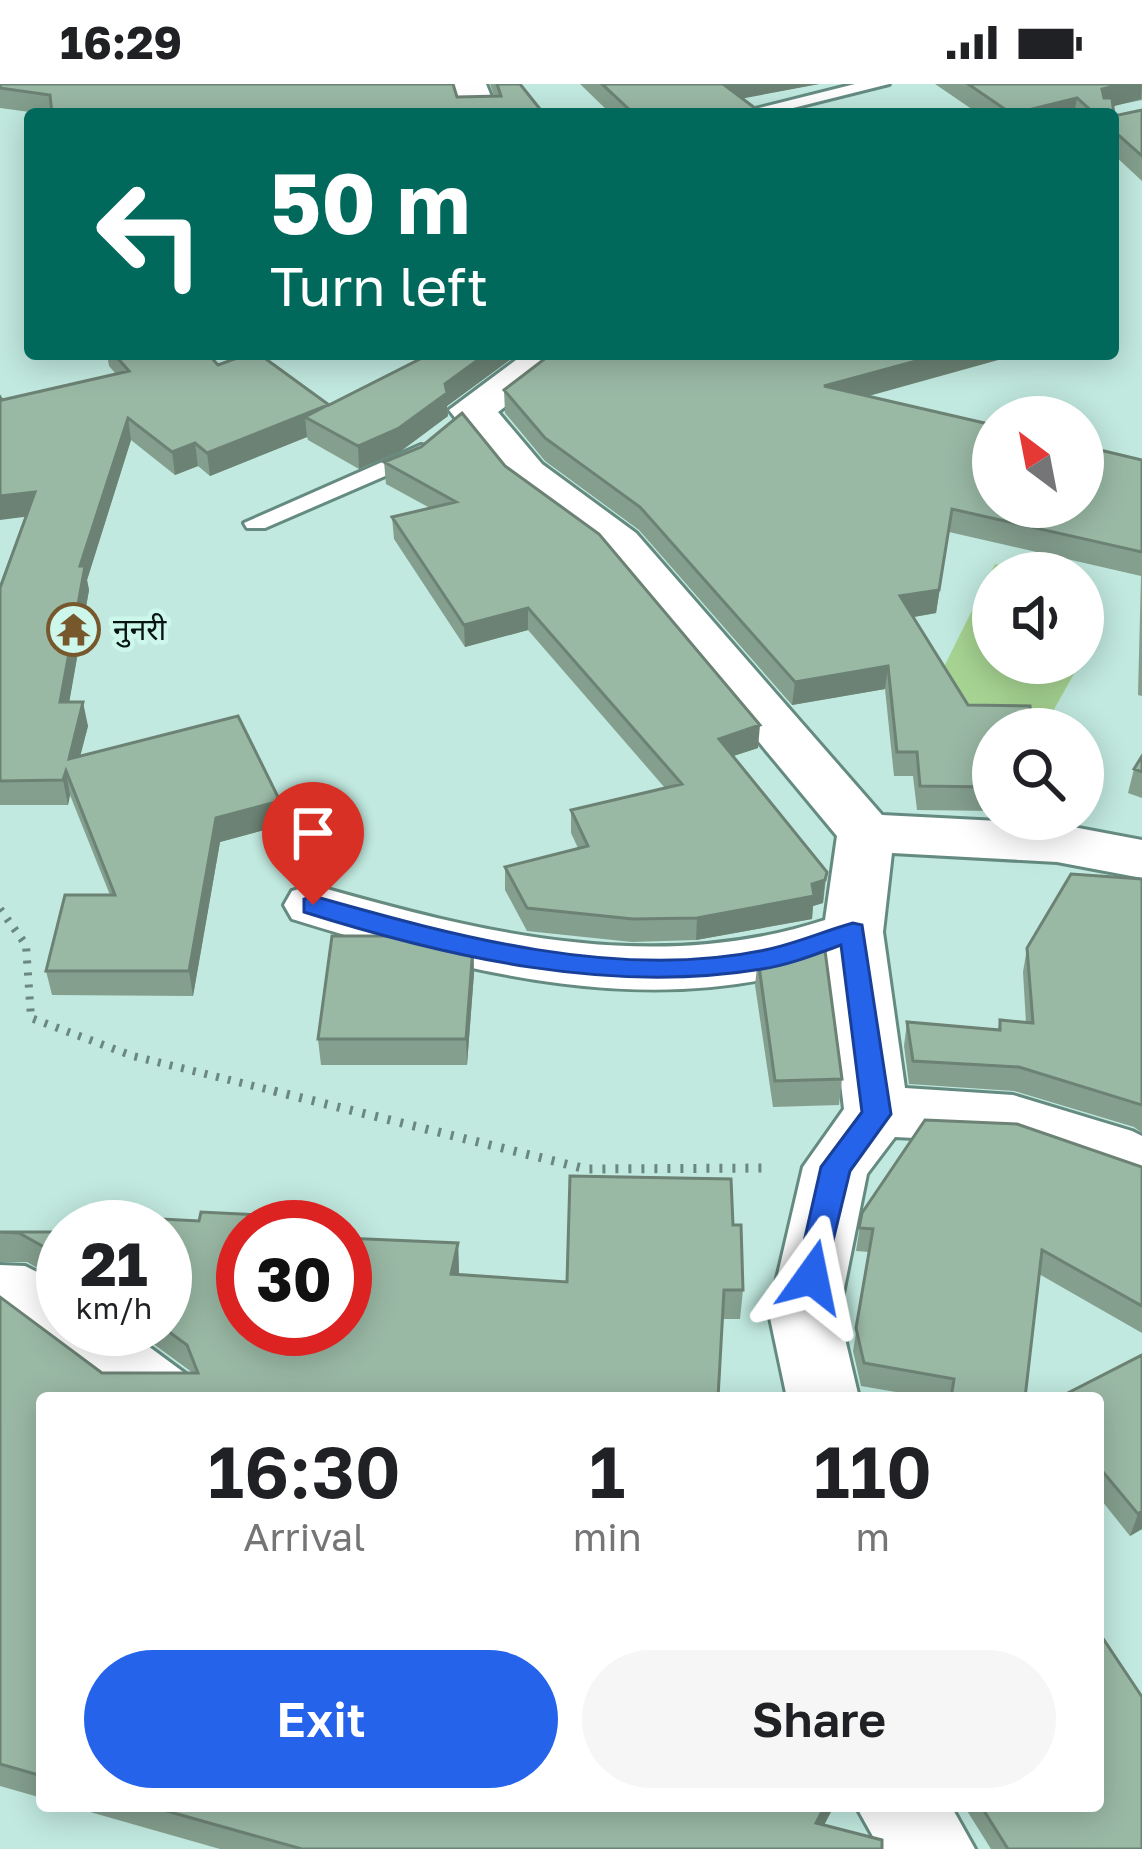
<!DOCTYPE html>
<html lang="en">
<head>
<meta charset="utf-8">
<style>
	:root { --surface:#fff; --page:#f6f6f6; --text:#202124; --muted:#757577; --accent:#2563eb }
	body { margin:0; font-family:"Golos Text","Noto Sans Devanagari",sans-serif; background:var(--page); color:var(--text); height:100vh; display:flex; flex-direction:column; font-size:45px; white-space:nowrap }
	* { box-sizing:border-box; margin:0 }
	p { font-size:39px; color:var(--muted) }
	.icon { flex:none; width:66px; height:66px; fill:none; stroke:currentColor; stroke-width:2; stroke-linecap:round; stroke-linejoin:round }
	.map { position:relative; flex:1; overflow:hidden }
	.drawer { position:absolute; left:36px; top:1308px; width:1068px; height:420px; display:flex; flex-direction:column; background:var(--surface); border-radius:12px; box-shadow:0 6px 30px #0003 }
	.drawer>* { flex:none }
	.hud { position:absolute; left:24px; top:24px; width:1095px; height:252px; border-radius:12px; box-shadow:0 6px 30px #0003; background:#00695c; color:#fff; overflow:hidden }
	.needle { width:78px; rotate:328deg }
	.buttons { position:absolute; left:972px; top:312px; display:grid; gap:24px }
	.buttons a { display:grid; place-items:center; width:132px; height:132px; border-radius:50%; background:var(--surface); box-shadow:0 6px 30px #0003; font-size:60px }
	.speed { position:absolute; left:36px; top:1116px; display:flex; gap:24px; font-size:60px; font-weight:700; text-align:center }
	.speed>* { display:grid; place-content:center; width:156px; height:156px; border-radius:50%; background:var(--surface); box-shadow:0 6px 30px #0003; line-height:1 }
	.speed small { font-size:30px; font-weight:400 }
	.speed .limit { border:18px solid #d22; background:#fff; color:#111 }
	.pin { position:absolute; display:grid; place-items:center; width:102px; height:102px; color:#fff; margin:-123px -51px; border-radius:50% 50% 50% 0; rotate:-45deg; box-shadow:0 0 12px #0007 }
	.pin .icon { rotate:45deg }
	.me { position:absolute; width:132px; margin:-66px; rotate:12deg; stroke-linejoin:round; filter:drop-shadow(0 0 9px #0008) }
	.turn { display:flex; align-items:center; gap:42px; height:252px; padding:0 48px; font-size:54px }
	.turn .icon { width:156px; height:156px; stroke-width:2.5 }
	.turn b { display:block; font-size:84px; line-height:102px }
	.eta { display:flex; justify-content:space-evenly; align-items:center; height:204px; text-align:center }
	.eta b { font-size:72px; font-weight:600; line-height:84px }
	.action { display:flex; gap:24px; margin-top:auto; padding:24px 48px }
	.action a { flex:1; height:138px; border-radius:72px; background:var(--accent); color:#fff; font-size:48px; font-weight:600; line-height:138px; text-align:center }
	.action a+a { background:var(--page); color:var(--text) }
	.status { display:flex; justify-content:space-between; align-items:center; height:84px; padding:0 60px; background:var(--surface); direction:ltr }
	.status svg { height:33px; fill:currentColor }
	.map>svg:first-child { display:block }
</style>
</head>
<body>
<div class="status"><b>16:29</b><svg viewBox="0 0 49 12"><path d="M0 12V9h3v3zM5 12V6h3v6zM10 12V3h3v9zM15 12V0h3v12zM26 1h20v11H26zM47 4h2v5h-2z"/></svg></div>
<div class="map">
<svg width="1142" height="1765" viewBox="0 0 1142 1765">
	<rect width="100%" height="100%" fill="#c1e9df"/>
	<path fill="#a6d392" d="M995,480L1035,489H993V579H1080L1043,645L928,615Z"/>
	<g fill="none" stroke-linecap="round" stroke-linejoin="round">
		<defs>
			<path id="lane" d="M855,0H889L769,30H735Z
				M421,361L429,363V373L265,444H247L244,439Z"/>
			<path id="street" d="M450,0H486L498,30H460Z
				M524,270H575L498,328L542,380L636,449L882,731L1057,740L1142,756V794L1057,778L892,769L883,848L905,1004L1013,1011L1132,1047L1142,1052V1105L1013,1059L895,1053L867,1090L839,1229L859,1314H787L769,1229L803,1083L844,1025L827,879C649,938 465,888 292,835L284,821L292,807L313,801C481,849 654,892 825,836L837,752L602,469L508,400L449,326Z
				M0,1181L25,1182L63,1201V1245H125L190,1293L201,1314H112L10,1237H0Z
				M856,1722H951L975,1765H880Z"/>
		</defs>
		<use href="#lane" stroke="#658b81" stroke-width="6"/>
		<use href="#street" stroke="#658b81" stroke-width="6"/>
		<path stroke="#6b8880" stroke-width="8" stroke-dasharray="3 9" stroke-linecap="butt" d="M0,825L26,861L31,934L133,972L286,1010"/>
		<path stroke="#6b8880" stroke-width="9" stroke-dasharray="3 10" stroke-linecap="butt" d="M274,1007L586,1085L769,1084"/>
		<use href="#lane" fill="#fff" fill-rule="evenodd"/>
		<use href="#street" fill="#fff" fill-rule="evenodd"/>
	</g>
	<path fill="#849f8e" d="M0,0L457,13L494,12L490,0H520L544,30H45L0,24Z
		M580,0H819L742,14L763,30H611Z
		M935,0H1142V16L1113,22L1114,32L1142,26V97L1113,70V30H979Z
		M107,270H208L218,281L329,321L418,276L409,270H518L447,322L448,332L401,367L359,385L308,356L307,353L210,392L198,382L175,391L131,356L87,496L89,506L69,618L88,642L80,672L283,741L220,758L193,912L52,911L46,887L110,811L70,711L68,721H0V504L26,433L2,316L116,290L109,282Z
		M504,306L868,313L1142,376V612L1138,611L1141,492L949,448L936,529L913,533L968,621L993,645V727L917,726L913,692H894L885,605L792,621L639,446L545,377L505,329Z
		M384,378L505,382L758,664L733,672L827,788L823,819L813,822L812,835L696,856L632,858L527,847L505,806V783L578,764L571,749V726L665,704L528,546L465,563L394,455L392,433L430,424L386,400Z
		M1142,672V714L1128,709L1134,685Z
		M1142,795V1049L1134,1043L1014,1007L909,1000L904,962L907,938L998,945L1000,936L1026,939L1023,888L1027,864Z
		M473,863L474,889L467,981H321L318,955Z
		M758,875L842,995L839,1021L773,1023L755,901Z
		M1142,1083V1249L1039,1190L1025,1314H931L861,1302L853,1267L869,1168L856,1167L862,1129Z
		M733,1141L743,1206L740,1235H723L42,1314V1714L0,1702V1213L102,1289H193L133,1245H243L458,1159L459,1190L567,1198Z
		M0,1148H63V1224L60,1212V1197L27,1178H0Z
		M1142,1271V1445L1130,1452L1098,1412V1314Z
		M69,1722H834L824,1741L882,1765H220Z
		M964,1722H1098L1142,1765H991Z"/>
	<path fill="#6c8274" d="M720,0H819L719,19Z
		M1122,0H1142L1141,15L1099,26L1102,5Z
		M1077,14L1074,30H1012Z
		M486,270H518L447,322L448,332L401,367L359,385L358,362Z
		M942,270H1020L822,325L824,302Z
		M328,321L305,333L307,353L210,392L207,369Z
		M128,334L131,356L87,496L89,506L65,642L60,618L80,482Z
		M195,359L198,382L175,391L172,368Z
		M35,408L39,431L0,436V412Z
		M952,425L936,529L897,536L900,512Z
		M528,524V546L465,563L464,541Z
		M888,582L885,605L792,621L795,598Z
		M83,618L88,642L73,700L69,675Z
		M760,641L758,664L718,677L719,655Z
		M66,687L70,711L68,721L63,696Z
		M280,717L283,741L220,758L193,912L189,887L216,734Z
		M825,796L823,819L813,822L812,835L696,856L697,834Z
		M473,863L474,889L467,981L466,955Z
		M458,1159L459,1187L453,1218L451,1190Z
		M1142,1427V1445L1130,1452L1138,1430Z
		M825,1722H834L812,1764L816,1739Z"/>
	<path fill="#9ab9a5" stroke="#6c8274" stroke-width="3" d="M0,0H453L457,13L501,12L497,0H520L544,30H52L50,11L0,4Z
		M602,0H723L763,30H634Z
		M968,0H1122L1102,5L1104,14H1112L1114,32L1142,26V72L1113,46V30H1095L1077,14L1012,30Z
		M114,270H208L218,281L248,270H259L329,321L430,270H486L445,300L447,309L399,344L358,362L305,333L328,321L207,369L195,359L172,368L128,334L80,482H85L60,618H83L69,675L238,632L280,717L216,734L189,887H46L65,811H115L66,687L63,696L0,697V504L35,408L0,412V313L2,316L129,287Z
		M551,270H942L824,302L993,341V423H1083V362L1142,376V468L952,425L939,506L900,512L968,621L1030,622L1034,645H993V703L920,702L917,668H897L888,582L795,598L640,423L545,354L504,306Z
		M462,329L505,382L599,450L760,641L719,655L827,788L825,796L812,800L814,812L697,834L633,835L527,824L505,783L588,762L571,726L682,700L528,524L464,541L392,433L456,418L384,378L421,363Z
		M1142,672V688L1134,685Z
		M1071,790L1142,795V1021L1019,983L913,977L907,938L1000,946V936L1033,939L1027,864Z
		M332,852H427L473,863L466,955H318Z
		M824,859L842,995L775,997L758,875Z
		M925,1036L1017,1040L1142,1083V1222L1042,1166L1025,1314H951L954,1295L864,1279L856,1244L873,1145L859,1144L862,1129Z
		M570,1092L731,1095L733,1141H741L743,1206H724L718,1314H42V1692L0,1680V1213L102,1289H198L187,1261L165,1245V1143H160L162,1135L199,1137L201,1128L279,1132L277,1143H243V1245H345V1154L458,1159L451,1190L567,1198Z
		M0,1148H63V1212H60V1172L19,1149Z
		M1142,1271V1427L1138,1430L1098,1382V1314H1058Z
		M1098,1547L1142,1613V1765H1008L981,1722H1098Z
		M149,1722H825L816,1739L882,1756V1765H302Z"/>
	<path fill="#2563eb" stroke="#184099" stroke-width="3" d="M313,812C455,852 616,897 765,866C795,860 824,847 853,839L862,841L891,1030L850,1087L822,1202L812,1206L796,1193L821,1083L862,1028L841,861C816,870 789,881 762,885C609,910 450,874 304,828V815Z"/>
	<defs>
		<symbol id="temple-ring" viewBox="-11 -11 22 22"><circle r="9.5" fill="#cef7ec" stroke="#77582d" stroke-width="1.5"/><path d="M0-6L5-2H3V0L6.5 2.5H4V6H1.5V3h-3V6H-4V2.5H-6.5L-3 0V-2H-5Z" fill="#77582d"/></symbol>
	</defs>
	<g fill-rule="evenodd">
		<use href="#temple-ring" x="44" y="516" width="59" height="59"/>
	</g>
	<g text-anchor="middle" stroke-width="9" stroke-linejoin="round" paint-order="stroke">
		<g font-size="30" fill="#061511" stroke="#cef7ec" text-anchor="start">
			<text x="113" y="556">नुनरी</text>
		</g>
	</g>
</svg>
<div class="buttons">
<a><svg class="needle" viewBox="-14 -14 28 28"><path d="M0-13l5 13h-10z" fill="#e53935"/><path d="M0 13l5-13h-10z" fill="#757577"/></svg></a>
<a><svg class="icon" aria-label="sound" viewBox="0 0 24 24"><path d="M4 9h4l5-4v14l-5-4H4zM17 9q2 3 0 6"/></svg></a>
<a><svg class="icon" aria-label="search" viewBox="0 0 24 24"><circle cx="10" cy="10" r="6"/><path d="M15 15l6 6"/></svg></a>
</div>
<div class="speed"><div>21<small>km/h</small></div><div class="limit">30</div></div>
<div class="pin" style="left:313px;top:821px;background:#d93025"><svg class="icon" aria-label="arrive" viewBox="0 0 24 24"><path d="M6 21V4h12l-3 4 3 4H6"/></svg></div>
<svg class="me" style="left:812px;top:1193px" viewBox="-20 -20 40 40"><path d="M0-17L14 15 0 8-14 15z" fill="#2563eb" stroke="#fff" stroke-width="4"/></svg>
<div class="hud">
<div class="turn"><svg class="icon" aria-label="left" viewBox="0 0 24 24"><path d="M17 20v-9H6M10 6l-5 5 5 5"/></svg><div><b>50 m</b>Turn left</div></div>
</div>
<section class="drawer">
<div class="eta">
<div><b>16:30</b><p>Arrival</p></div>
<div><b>1</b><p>min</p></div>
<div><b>110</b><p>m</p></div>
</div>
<div class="action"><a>Exit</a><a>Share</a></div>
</section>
</div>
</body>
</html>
